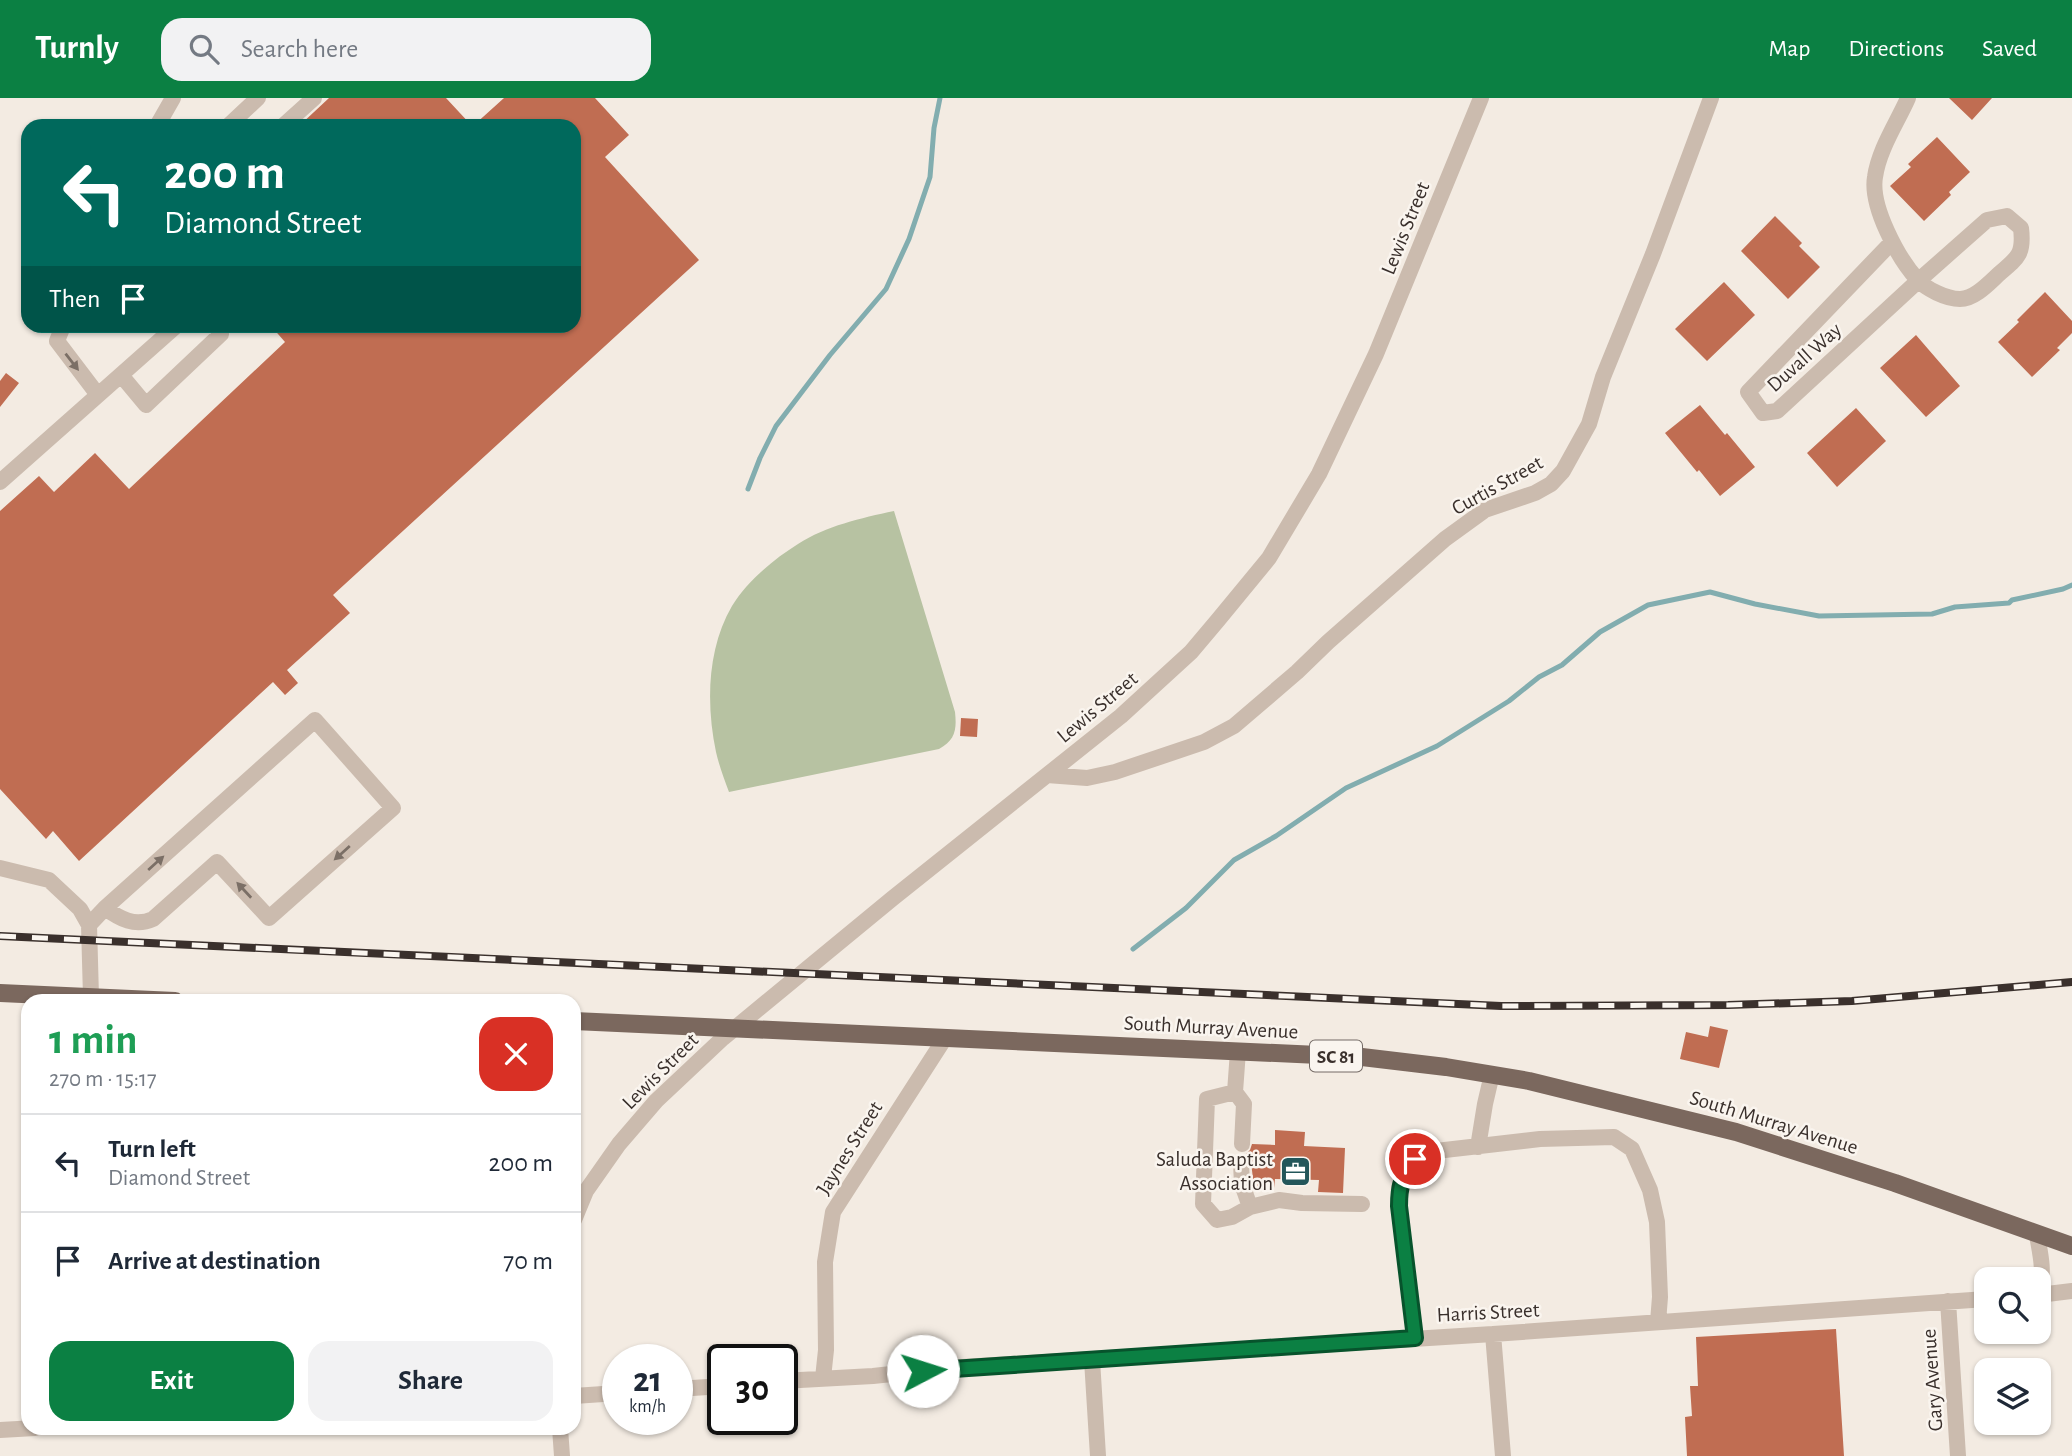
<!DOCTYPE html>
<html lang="en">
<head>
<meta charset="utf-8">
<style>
	:root { --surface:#fff; --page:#f2f2f3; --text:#1f2937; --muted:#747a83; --line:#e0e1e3; --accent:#0b8043 }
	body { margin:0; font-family:"Alegreya Sans",sans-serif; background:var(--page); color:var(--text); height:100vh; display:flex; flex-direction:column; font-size:26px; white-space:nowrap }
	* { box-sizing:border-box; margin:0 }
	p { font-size:23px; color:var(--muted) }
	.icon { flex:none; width:38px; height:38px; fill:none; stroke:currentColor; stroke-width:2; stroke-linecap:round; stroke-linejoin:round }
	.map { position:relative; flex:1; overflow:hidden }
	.details { position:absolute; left:21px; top:896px; width:560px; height:441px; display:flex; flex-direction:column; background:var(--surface); border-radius:21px; box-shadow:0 2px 5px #0004 }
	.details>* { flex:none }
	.top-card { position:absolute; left:21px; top:21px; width:560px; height:214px; border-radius:21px; box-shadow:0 2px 5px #0004; background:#00695c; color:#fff; overflow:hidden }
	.tools { position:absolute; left:1974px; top:1169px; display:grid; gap:14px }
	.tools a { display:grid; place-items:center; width:77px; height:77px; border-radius:14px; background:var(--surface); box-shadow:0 2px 5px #0004; font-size:35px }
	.speed { position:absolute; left:602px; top:1246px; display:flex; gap:14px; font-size:35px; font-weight:700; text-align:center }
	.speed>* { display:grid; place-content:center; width:91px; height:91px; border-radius:50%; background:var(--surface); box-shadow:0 2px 5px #0004; line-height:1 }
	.speed small { font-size:18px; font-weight:400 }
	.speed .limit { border:4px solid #111; border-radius:10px; background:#fff; color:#111 }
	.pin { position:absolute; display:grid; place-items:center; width:60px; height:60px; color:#fff; margin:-30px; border:4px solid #fff; border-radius:50%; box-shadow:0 2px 7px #0007 }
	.me { position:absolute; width:77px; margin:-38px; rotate:85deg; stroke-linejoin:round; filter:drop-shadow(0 0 5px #0008) }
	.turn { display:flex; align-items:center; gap:24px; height:147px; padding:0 28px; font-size:32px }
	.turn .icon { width:91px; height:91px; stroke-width:2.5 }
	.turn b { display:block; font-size:49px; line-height:60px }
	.then { display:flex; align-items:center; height:66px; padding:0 28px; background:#0003; gap:14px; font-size:26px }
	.round { display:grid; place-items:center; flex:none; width:74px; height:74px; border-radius:21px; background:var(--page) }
	.headline { display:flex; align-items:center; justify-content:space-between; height:119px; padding:0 28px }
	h1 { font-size:42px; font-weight:600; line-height:52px; color:#1e9e55 }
	.action { display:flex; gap:14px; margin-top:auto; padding:14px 28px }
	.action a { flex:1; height:80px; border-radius:21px; background:var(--accent); color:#fff; font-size:28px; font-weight:600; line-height:80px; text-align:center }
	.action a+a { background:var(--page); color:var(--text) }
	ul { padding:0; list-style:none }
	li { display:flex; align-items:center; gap:21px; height:98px; padding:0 28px; border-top:2px solid var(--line) }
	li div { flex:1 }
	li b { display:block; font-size:26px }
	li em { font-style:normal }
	header { display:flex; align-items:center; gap:42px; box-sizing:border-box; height:98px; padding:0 35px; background:var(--accent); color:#fff }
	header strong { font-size:33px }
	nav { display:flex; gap:38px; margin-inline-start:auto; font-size:24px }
	.search { width:490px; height:63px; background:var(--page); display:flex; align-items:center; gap:18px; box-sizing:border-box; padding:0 24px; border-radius:21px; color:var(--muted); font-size:26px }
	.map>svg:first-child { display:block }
</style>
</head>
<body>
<header>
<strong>Turnly</strong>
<div class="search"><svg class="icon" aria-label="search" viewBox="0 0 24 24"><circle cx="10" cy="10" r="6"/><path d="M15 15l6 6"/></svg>Search here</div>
<nav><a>Map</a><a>Directions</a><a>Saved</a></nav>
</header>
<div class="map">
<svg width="2072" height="1358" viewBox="0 0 2072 1358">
	<rect width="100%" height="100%" fill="#f3ebe2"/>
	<path fill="#b7c2a2" d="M894,413L955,614C957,632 955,642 939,651L729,694C724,681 719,667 716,654C706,606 707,551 732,508C747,483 774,461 798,446C826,428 861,420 894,413Z"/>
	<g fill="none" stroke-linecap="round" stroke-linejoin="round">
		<path stroke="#82adaf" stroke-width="5" d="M748,391L760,360L776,328L830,257L886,191L909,141L930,79L934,30L940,0
			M1133,851L1186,810L1234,762L1276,738L1346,690L1437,648L1509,603L1539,579L1562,567L1600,534L1648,507L1710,494L1755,506L1819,518L1932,516L1955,509L2009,505L2012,502L2063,491L2072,487"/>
	</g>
	<path fill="#c06d52" d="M329,0H446L472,28H299Z
		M504,0H595L629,37L605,59L699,162L333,497L350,515L287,572L298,585L285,597L273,584L79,763L53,733L46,741L0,691V413L39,378L54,394L95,355L129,391L285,244L271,228H574V28H473Z
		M1949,0H1992L1972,22Z
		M1937,39L1970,74L1949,94L1951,97L1924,123L1890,88L1911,69L1908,66Z
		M1775,118L1802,145L1799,148L1820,169L1788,201L1741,153Z
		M1724,184L1755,217L1707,263L1675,231Z
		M2045,194L2072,223V235L2057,250L2060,252L2032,279L1998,244L2019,224L2017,222Z
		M1916,237L1960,288L1926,319L1880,270Z
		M6,275L19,285L0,309V283Z
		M1700,307L1725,337L1727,335L1755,369L1720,398L1699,372L1697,374L1665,335Z
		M1856,310L1886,343L1837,389L1807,355Z
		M961,620L978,621L977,639L960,638Z
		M1710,928L1728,932L1719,970L1680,961L1686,934L1708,939Z
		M1275,1032L1305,1034L1304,1048L1345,1050L1343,1095L1318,1094L1319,1082L1275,1081L1274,1090L1254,1089L1251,1064L1246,1056L1250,1052L1252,1046L1275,1047Z
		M1836,1231L1844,1358H1687L1685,1319L1692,1318L1690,1288H1698L1696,1239Z"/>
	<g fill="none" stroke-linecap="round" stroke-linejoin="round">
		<path stroke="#cbbbae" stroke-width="16" d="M157,28L173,0
			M228,28L258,0
			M283,28L314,0
			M1892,144L1748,294L1763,315L1777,313L1918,183L1987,122L2007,118L2021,130C2024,155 2019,159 2000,175C1990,184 1975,201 1960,201C1946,201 1926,191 1917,181C1898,160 1870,108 1875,79C1879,51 1897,25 1908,0
			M63,228L57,243L98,297
			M121,277L146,307L221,236L215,228
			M0,384L176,228
			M1047,677L1087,680L1115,674L1204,644L1234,628L1297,574L1328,544L1445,441L1485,412L1535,395L1551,386L1563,373L1589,326L1603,279L1653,156L1711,0
			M0,770L49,782L80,811L89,827L91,899
			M89,827L105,810L315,622L393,710L269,820L217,764L153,821C135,829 120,821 105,810
			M1238,953L1235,994L1207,1001L1203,1106L1217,1122L1232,1119L1250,1109L1279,1102L1302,1105L1362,1106
			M1235,994L1244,1006L1242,1046
			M1478,1049L1485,1006L1492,976
			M1241,1065L1242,1086L1250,1109
			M574,1122L586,1093L619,1046L656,1003L723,940L893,800L1121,618L1191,554L1218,522L1269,460L1319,376L1376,256L1481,0
			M2037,1137C2040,1155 2045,1173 2039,1192
			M2039,1197L2072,1193
			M1948,1203L1958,1358
			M1493,1236L1503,1358
			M1415,1239L1399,1108V1090L1406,1072L1415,1061L1436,1053L1540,1041L1614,1039L1632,1051L1650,1092L1657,1124L1660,1199L1658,1224
			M1092,1262L1098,1358
			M823,1280L826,1252L825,1164L833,1114L945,940
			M782,1283L873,1278L947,1270L1493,1236L1986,1201
			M677,1291L723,1288
			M574,1298L618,1295
			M560,1330L562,1358
			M0,1332L35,1330"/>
		<path stroke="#7b685e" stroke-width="18" d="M0,895L175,903
			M574,923L1362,959L1446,969L1529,983L1736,1034L1895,1085L2072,1148"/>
		<defs>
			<path id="rail" d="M0,838L1501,908L1728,907L1852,903L2072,884"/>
		</defs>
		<use href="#rail" stroke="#3a302c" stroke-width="8"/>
		<use href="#rail" stroke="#faf5ef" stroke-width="5" stroke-dasharray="16" stroke-linecap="butt"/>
	</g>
	<defs><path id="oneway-solid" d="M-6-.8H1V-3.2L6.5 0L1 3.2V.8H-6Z" transform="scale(1.75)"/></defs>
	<g fill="#7b6f66">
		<use href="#oneway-solid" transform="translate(72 264) rotate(52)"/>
		<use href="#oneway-solid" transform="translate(342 755) rotate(138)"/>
		<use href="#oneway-solid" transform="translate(156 765) rotate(-42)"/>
		<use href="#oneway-solid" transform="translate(244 792) rotate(-133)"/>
	</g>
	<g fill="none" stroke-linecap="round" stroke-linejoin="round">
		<defs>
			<path id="route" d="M923,1273L1415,1240L1399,1108C1399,1089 1402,1076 1415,1061"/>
		</defs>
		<use href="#route" stroke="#07532c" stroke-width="18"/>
		<use href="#route" stroke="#0b8043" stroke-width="12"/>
	</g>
	<defs>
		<symbol id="office-square" viewBox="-11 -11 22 22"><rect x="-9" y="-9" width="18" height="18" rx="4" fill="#23565a" stroke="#faf5ef"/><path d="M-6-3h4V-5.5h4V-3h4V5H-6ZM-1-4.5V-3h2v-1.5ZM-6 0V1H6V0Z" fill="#fff"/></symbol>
	</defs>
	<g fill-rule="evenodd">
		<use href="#office-square" x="1278" y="1056" width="35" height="35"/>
	</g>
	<g text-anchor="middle" stroke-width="5" stroke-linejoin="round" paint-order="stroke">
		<rect fill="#faf5ef" stroke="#746b66" stroke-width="2" x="1310" y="942.5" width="52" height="31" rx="5"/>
		<g font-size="19" font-weight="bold" fill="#3a302c">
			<text x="1336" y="965">SC 81</text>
		</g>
		<g font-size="21" fill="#3a302c" stroke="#faf5ef">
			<text transform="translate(1405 130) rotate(-68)" y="7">Lewis Street</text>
			<text transform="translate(1804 259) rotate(-42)" y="7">Duvall Way</text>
			<text transform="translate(1497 387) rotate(-29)" y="7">Curtis Street</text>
			<text transform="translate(1097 609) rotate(-40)" y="7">Lewis Street</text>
			<text transform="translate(1211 929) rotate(3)" y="7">South Murray Avenue</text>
			<text transform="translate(660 973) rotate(-45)" y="7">Lewis Street</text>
			<text transform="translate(1774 1024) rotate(17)" y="7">South Murray Avenue</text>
			<text transform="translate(849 1050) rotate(-58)" y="7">Jaynes Street</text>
			<text transform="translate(1488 1214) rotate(-3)" y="7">Harris Street</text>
			<text transform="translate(1932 1282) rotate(-94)" y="7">Gary Avenue</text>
		</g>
		<g font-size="21" fill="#3a302c" stroke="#faf5ef" text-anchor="end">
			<text x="1273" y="1068">Saluda Baptist<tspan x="1273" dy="24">Association</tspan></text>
		</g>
	</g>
</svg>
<div class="tools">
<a><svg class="icon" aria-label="search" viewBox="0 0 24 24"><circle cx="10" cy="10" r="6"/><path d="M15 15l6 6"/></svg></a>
<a><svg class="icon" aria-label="layers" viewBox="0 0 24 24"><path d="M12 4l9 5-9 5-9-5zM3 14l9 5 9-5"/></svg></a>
</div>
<div class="speed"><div>21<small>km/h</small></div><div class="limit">30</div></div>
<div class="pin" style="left:1415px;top:1061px;background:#d93025"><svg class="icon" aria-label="arrive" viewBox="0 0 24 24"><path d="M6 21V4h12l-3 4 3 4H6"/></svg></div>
<svg class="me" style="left:923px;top:1273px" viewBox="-20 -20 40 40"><circle r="19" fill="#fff"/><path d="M0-13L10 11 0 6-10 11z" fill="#0b8043"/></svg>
<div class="top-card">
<div class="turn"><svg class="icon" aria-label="left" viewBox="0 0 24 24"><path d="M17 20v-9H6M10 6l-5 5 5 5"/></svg><div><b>200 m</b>Diamond Street</div></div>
<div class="then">Then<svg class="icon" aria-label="arrive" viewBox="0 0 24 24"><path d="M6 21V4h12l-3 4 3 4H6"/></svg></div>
</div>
<section class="details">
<div class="headline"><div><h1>1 min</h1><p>270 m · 15:17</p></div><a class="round" style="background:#d93025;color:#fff"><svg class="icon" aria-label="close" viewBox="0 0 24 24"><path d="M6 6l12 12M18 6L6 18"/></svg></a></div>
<ul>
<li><svg class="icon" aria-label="left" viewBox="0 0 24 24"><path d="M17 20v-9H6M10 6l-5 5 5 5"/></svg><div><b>Turn left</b><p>Diamond Street</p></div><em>200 m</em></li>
<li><svg class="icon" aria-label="arrive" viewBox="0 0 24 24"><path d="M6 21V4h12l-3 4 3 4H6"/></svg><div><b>Arrive at destination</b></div><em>70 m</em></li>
</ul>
<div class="action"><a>Exit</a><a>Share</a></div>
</section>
</div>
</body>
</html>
